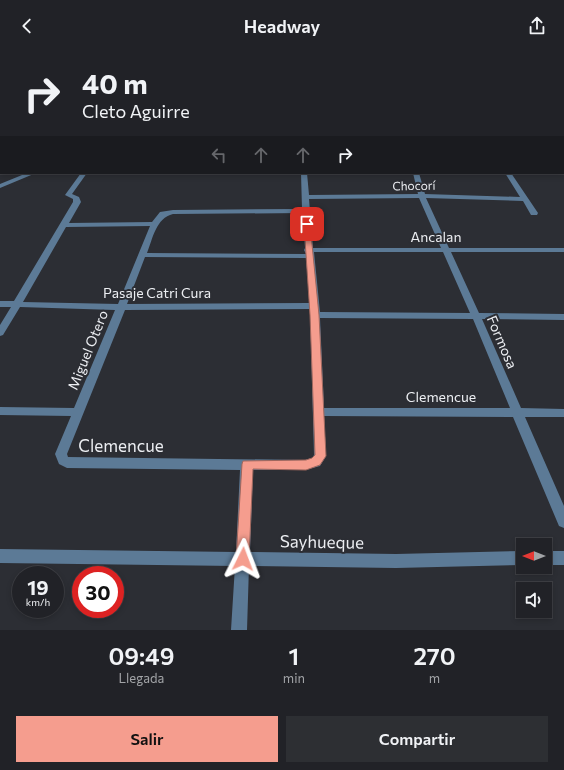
<!DOCTYPE html>
<html lang="es">
<head>
<meta charset="utf-8">
<style>
	:root { --surface:#212227; --page:#2d2f33; --text:#f1f3f6; --muted:#a2a4a7; --line:#3e3f44; --accent:#f59d8e }
	body { margin:0; font-family:Commissioner,sans-serif; background:var(--page); color:var(--text); height:100vh; display:flex; flex-direction:column; font-size:15px; white-space:nowrap }
	* { box-sizing:border-box; margin:0 }
	p { font-size:13px; color:var(--muted) }
	.icon { flex:none; width:22px; height:22px; fill:none; stroke:currentColor; stroke-width:2; stroke-linecap:round; stroke-linejoin:round }
	.map { position:relative; height:578px; overflow:hidden }
	.sheet { display:flex; flex-direction:column; background:var(--surface); flex:1 }
	.sheet>* { flex:none }
	.banner { position:absolute; left:0px; top:0px; width:564px; height:122px; box-shadow:0 2px 6px #0003,0 0 0 1px var(--line); background:#212227; color:var(--text); overflow:hidden }
	.needle { width:26px; rotate:270deg }
	.fabs { position:absolute; left:516px; top:486px; display:grid; gap:8px }
	.fabs a { display:grid; place-items:center; width:36px; height:36px; border-radius:0px; background:var(--surface); box-shadow:0 2px 6px #0003,0 0 0 1px var(--line); font-size:20px }
	.speed { position:absolute; left:12px; top:514px; display:flex; gap:8px; font-size:20px; font-weight:700; text-align:center }
	.speed>* { display:grid; place-content:center; width:52px; height:52px; border-radius:50%; background:var(--surface); box-shadow:0 2px 6px #0003,0 0 0 1px var(--line); line-height:1 }
	.speed small { font-size:10px; font-weight:400 }
	.speed .limit { border:6px solid #d22; background:#fff; color:#111 }
	.pin { position:absolute; display:grid; place-items:center; width:34px; height:34px; color:#fff; margin:-17px; border-radius:8px; box-shadow:0 2px 6px #0006 }
	.me { position:absolute; width:44px; margin:-22px; rotate:3deg; stroke-linejoin:round; filter:drop-shadow(0 0 3px #0008) }
	.turn { display:flex; align-items:center; gap:14px; height:84px; padding:0 16px; font-size:18px }
	.turn .icon { width:52px; height:52px; stroke-width:2.5 }
	.turn b { display:block; font-size:28px; line-height:34px }
	.lanes { display:flex; align-items:center; height:38px; padding:0 16px; background:#0003; justify-content:center; gap:20px; direction:ltr }
	.lanes .off { opacity:.35 }
	.eta { display:flex; justify-content:space-evenly; align-items:center; height:68px; text-align:center }
	.eta b { font-size:24px; font-weight:600; line-height:28px }
	.button { display:flex; gap:8px; margin-top:auto; padding:8px 16px }
	.button a { flex:1; height:46px; border-radius:0px; background:var(--accent); color:#111; font-size:16px; font-weight:600; line-height:46px; text-align:center }
	.button a+a { background:var(--page); color:var(--text) }
	header { display:flex; justify-content:space-between; align-items:center; height:52px; padding:0 16px; background:var(--surface); font-size:18px; font-weight:600 }
	.map>svg:first-child { display:block }
</style>
</head>
<body>
<header><svg class="icon" aria-label="back" viewBox="0 0 24 24"><path d="M15 5l-7 7 7 7"/></svg>Headway<svg class="icon" aria-label="share" viewBox="0 0 24 24"><path d="M12 15V3M7 8l5-5 5 5M5 13v7h14v-7"/></svg></header>
<div class="map">
<svg width="564" height="578" viewBox="0 0 564 578">
	<rect width="100%" height="100%" fill="#2c2e34"/>
	<g fill="none" stroke-linecap="round" stroke-linejoin="round">
		<path stroke="#607c87" stroke-width="2" d="M99,1L101,0"/>
		<path fill="#5c7a96" fill-rule="evenodd" d="M54,0L59,1H53Z
			M247,0H251V1H247Z
			M340,0H344V1H340Z
			M386,0H390V1H386Z
			M432,0H436L437,1H433Z
			M563,5H564V7H563Z
			M0,23H1V25H0Z
			M563,34H564V36H563Z
			M563,72H564V76H563Z
			M563,80L564,81V85L563,84Z
			M27,121H36L0,136V132Z
			M81,121H87L72,142L79,145L81,150L69,171L152,170L160,160L173,158L302,157L301,121H307L309,143L418,142L413,121H419L425,142L520,145L505,121H511L538,161L537,163H531L523,149L426,146L449,196H564V200H451L479,261L564,262V268L482,267L521,356L564,357V365H525L564,454V476L559,474L513,365L324,364L326,404L320,414L305,418H253L250,500L396,502L523,499V513L396,516L249,514L247,578H231L235,514L0,511V497L236,500L240,418L67,416L59,412L55,402L71,364L0,363V355L74,356L115,258L20,255L3,283L0,284V273L11,255H0V249H14L73,150V147L65,143ZM419,146L441,196H313L309,147ZM303,161L305,196L304,198L306,202L147,201C153,186 156,166 173,162ZM150,174L118,252L23,250L66,175ZM314,200H443L470,261L320,260ZM145,205L306,206L310,251L127,252ZM310,257L314,403L312,406L305,408L68,405L67,402L125,258ZM320,266L473,267L510,356H324Z
			M545,499H564V513H545Z"/>
		<path fill="#92c4f3" fill-rule="evenodd" d="M479,0H483L484,1H480Z
			M563,105H564V110H563Z"/>
	</g>
	<path fill="#f59d8e" stroke="#9f665c" d="M307,170L310,172L319,263L326,404L320,413L306,418L253,417L249,507L247,511L243,513L238,511L236,507L242,412L243,409L306,408L312,406L315,403L310,263L304,172Z"/>
	<g text-anchor="middle" stroke-width="4" stroke-linejoin="round" paint-order="stroke">
		<g font-size="12" fill="#eceef2" stroke="#2c2e34">
			<text transform="translate(414 134) rotate(-1)" y="4">Chocorí</text>
		</g>
		<g font-size="14" fill="#eceef2" stroke="#2c2e34">
			<text x="436" y="190">Ancalan</text>
			<text x="157" y="246">Pasaje Catri Cura</text>
			<text transform="translate(502 290) rotate(67)" y="5">Formosa</text>
			<text transform="translate(88 298) rotate(-68)" y="5">Miguel Otero</text>
			<text x="441" y="350">Clemencue</text>
		</g>
		<g font-size="17" fill="#eceef2" stroke="#2c2e34">
			<text x="121" y="400">Clemencue</text>
			<text transform="translate(322 490) rotate(1)" y="6">Sayhueque</text>
		</g>
	</g>
</svg>
<div class="fabs">
<a><svg class="needle" viewBox="-14 -14 28 28"><path d="M0-13l5 13h-10z" fill="#e53935"/><path d="M0 13l5-13h-10z" fill="#a2a4a7"/></svg></a>
<a><svg class="icon" aria-label="sound" viewBox="0 0 24 24"><path d="M4 9h4l5-4v14l-5-4H4zM17 9q2 3 0 6"/></svg></a>
</div>
<div class="speed"><div>19<small>km/h</small></div><div class="limit">30</div></div>
<div class="pin" style="left:307px;top:172px;background:#d93025"><svg class="icon" aria-label="arrive" viewBox="0 0 24 24"><path d="M6 21V4h12l-3 4 3 4H6"/></svg></div>
<svg class="me" style="left:243px;top:507px" viewBox="-20 -20 40 40"><path d="M0-17L14 15 0 8-14 15z" fill="#f59d8e" stroke="#fff" stroke-width="4"/></svg>
<div class="banner">
<div class="turn"><svg class="icon" aria-label="right" viewBox="0 0 24 24"><path d="M7 20v-9h11M14 6l5 5-5 5"/></svg><div><b>40 m</b>Cleto Aguirre</div></div>
<div class="lanes"><svg class="icon off" aria-label="left" viewBox="0 0 24 24"><path d="M17 20v-9H6M10 6l-5 5 5 5"/></svg><svg class="icon off" aria-label="ahead" viewBox="0 0 24 24"><path d="M12 20V5M6 11l6-6 6 6"/></svg><svg class="icon off" aria-label="ahead" viewBox="0 0 24 24"><path d="M12 20V5M6 11l6-6 6 6"/></svg><svg class="icon" aria-label="right" viewBox="0 0 24 24"><path d="M7 20v-9h11M14 6l5 5-5 5"/></svg></div>
</div>
</div>
<section class="sheet">
<div class="eta">
<div><b>09:49</b><p>Llegada</p></div>
<div><b>1</b><p>min</p></div>
<div><b>270</b><p>m</p></div>
</div>
<div class="button"><a>Salir</a><a>Compartir</a></div>
</section>
</body>
</html>
